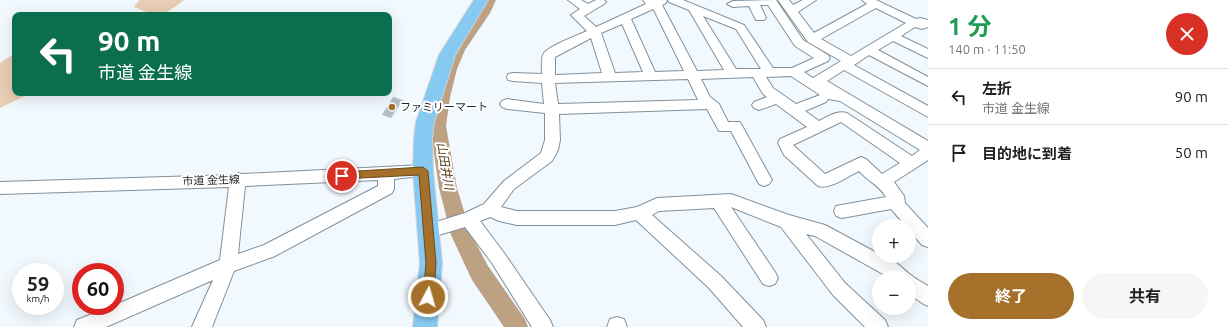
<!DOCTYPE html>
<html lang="ja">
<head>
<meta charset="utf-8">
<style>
	:root { --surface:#fff; --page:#f6f6f6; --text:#222; --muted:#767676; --line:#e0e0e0; --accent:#a57029 }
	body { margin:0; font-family:Ubuntu,"Noto Sans JP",sans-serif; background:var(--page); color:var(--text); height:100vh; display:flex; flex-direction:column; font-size:15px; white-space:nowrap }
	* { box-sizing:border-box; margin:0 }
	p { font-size:13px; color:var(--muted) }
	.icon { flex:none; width:22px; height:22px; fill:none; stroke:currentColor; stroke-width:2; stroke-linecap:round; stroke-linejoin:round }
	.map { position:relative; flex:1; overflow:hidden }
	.side { display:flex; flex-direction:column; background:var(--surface); width:300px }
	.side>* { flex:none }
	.banner { position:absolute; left:12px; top:12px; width:380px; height:84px; border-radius:8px; box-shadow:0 4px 16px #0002; background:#0b6e4f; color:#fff; overflow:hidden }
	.buttons { position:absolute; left:872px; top:219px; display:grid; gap:8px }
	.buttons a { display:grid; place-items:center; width:44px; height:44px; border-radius:50%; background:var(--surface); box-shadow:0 4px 16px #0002; font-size:20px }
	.speed { position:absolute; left:12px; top:263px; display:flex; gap:8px; font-size:20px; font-weight:700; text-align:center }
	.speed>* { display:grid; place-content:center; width:52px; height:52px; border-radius:50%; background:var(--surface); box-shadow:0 4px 16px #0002; line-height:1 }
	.speed small { font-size:10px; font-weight:400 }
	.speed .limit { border:6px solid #d22; background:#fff; color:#111 }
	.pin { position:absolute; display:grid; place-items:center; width:34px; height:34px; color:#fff; margin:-17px; border:2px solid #fff; border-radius:50%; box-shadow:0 1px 4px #0007 }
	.me { position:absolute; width:44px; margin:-22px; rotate:6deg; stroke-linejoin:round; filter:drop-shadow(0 0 3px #0008) }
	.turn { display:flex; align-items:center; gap:14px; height:84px; padding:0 20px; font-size:18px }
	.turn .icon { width:52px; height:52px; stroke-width:2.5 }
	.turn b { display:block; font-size:28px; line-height:34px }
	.round { display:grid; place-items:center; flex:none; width:42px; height:42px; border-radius:21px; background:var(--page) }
	.overview { display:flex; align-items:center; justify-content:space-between; height:68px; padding:0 20px }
	h1 { font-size:24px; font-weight:700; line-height:30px; color:#1e9e55 }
	.action { display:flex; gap:8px; margin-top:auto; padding:8px 20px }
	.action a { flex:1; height:46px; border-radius:24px; background:var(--accent); color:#fff; font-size:16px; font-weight:700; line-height:46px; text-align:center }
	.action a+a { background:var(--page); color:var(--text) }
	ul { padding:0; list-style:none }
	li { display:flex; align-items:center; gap:12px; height:56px; padding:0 20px; border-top:1px solid var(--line) }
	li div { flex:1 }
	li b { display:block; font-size:15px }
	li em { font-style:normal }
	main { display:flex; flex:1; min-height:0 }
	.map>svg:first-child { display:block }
</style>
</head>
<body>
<main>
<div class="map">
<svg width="928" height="327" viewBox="0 0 928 327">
	<rect width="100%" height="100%" fill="#f2f9fe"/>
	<path fill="#e7ceb4" d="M139,0H184C161,18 159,17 134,7Z
		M15,53V93H31L0,108V63Z"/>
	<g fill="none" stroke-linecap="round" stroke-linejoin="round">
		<path fill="#bca183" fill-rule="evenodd" d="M482,0H496L490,13L465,50L457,69L450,97L446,126L457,188L471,234L488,266L525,319L528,327H504L472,280L451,235L439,188L430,126L434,97L441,69L451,50L476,13Z"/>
	</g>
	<path fill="#aebeca" d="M393,97L403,100L391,118L382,115Z"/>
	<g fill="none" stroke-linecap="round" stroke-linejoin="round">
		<defs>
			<path id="minor" d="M568,0H581L588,4L596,0H604L606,2L604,4L584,16L596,27L646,4L643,0H667L666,3L662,5L697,71L724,70L689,10L669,2L668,0H683L744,25L773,68H792L814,58L795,46L768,5H760L766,18L764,20H756L749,6L733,7L727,4L733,1L776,0L803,40L828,55L830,58L828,61L804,72L813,78L841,61L808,42L778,0H789L793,5L803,0H816L798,12L814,33L867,4L862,0H876L916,19L920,18L928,20V27L922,29L915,27L901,36L928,49V58L893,41L878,50L928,77V86L869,55L854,65L928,106V117L844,70L827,81L928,141V160L894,182L904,196L905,203L928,228V247L922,245L909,230V226H906L891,209L842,218L836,216L834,211L836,206L886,197C878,184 869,182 859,171C848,176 830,190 818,186L784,155L778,143L780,139L807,127L776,104L759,110L754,108L752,105L754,102L767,97L763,94L753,77L701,79L710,97L719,104L728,122H740L772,180L769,184L764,186L759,184L731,131H719L707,109L559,114L560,140L558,150L552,161L514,189L501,207L517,211H615L637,207L657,198L731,194L789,215L825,225L879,254V256C893,256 902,269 912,276C916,279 923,283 928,286V306L922,303L909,294V278H890L815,236L806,234L845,283L885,320L888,327H865L833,295L781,227L731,207L775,272L778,278L775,284L769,286L763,284L714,208L659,211L652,215L721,276L763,320L766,327H743L709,288L636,220L615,225H517L499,221L490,217L480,221L504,253L550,320L553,327H532L492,263L465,227L429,238L423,236L421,231L423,226L465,213L484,204L504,181L541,153L545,140V113L507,109L502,107L500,104L502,101L507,99L544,104L542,83L513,81L508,80L507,77L508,74L513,73L542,74C542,69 541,61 543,55C545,47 579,35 587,31L571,15L580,9ZM876,8L906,23L851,56L821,39ZM653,9L654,10L684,71L655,72L631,19ZM703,16L736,29L761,69H736ZM622,24L643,72L615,73L601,33ZM591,38L602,73L555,75V57ZM791,76L820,95L796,104L773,88L766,77ZM688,79L698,100L558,104L555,83ZM828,99L840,101L920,150L912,156L847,113C837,110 827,117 819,121L805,111L826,102ZM841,122L900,163L882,174L866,159L861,157L825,174L793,145Z
				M423,165L428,167L431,171L428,175L394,179V189L392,193L275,256L234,271L212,327H192L213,280L106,327H74L77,320L112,306H115V305L220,260L229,187L0,194V182L233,175L238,173L242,174ZM378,180V186L264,245L238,254L245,186Z
				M617,317L624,319L627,327H607L610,319Z"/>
			<path id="major" d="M474,0H488L455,55L434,122L432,139L433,171L442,263L437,327H413L420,263L413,171L414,139L416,122L439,55Z"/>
		</defs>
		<use href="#minor" stroke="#81909b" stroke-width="2"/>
		<use href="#major" stroke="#d2d3d4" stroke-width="2"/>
		<use href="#minor" fill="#fff" fill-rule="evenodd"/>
		<use href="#major" fill="#86c9f1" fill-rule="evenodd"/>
	</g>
	<path fill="#a57029" stroke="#6b491b" d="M423,167L428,171L436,263L434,297L432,300L428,302L424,300L423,297L426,263L419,175L342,179L338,176L342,172Z"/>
	<circle fill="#a57029" stroke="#fff" stroke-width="1.5" cx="392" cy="107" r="4"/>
	<g text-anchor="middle" stroke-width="4" stroke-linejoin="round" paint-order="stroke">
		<g font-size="11" fill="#1f2529" stroke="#fff" text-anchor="start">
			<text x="400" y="111">ファミリーマート</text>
		</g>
		<g font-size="11" fill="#1f2529" stroke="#fff">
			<text transform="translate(211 180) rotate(-2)" y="4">市道 金生線</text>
		</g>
		<g font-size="12" font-style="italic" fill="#533711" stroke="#fff">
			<text transform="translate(445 166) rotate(80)" y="4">山田井川</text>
		</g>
	</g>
</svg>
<div class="buttons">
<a>+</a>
<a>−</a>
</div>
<div class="speed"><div>59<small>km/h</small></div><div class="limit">60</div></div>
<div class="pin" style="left:342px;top:176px;background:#d93025"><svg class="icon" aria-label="arrive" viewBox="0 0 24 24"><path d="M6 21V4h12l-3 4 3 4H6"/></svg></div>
<svg class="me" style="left:428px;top:297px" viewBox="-20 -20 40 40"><circle r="17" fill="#a57029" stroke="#fff" stroke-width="3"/><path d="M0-11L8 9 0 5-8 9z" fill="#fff"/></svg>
<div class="banner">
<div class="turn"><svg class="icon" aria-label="left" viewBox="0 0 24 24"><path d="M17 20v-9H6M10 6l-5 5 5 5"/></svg><div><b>90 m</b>市道 金生線</div></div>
</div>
</div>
<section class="side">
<div class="overview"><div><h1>1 分</h1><p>140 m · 11:50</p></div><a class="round" style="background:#d93025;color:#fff"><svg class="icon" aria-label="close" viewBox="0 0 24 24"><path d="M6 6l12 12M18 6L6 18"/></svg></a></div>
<ul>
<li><svg class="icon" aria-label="left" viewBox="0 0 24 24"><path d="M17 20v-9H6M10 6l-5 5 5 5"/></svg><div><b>左折</b><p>市道 金生線</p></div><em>90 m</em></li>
<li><svg class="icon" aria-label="arrive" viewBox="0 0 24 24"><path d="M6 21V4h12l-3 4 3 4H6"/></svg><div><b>目的地に到着</b></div><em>50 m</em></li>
</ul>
<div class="action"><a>終了</a><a>共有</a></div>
</section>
</main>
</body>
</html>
